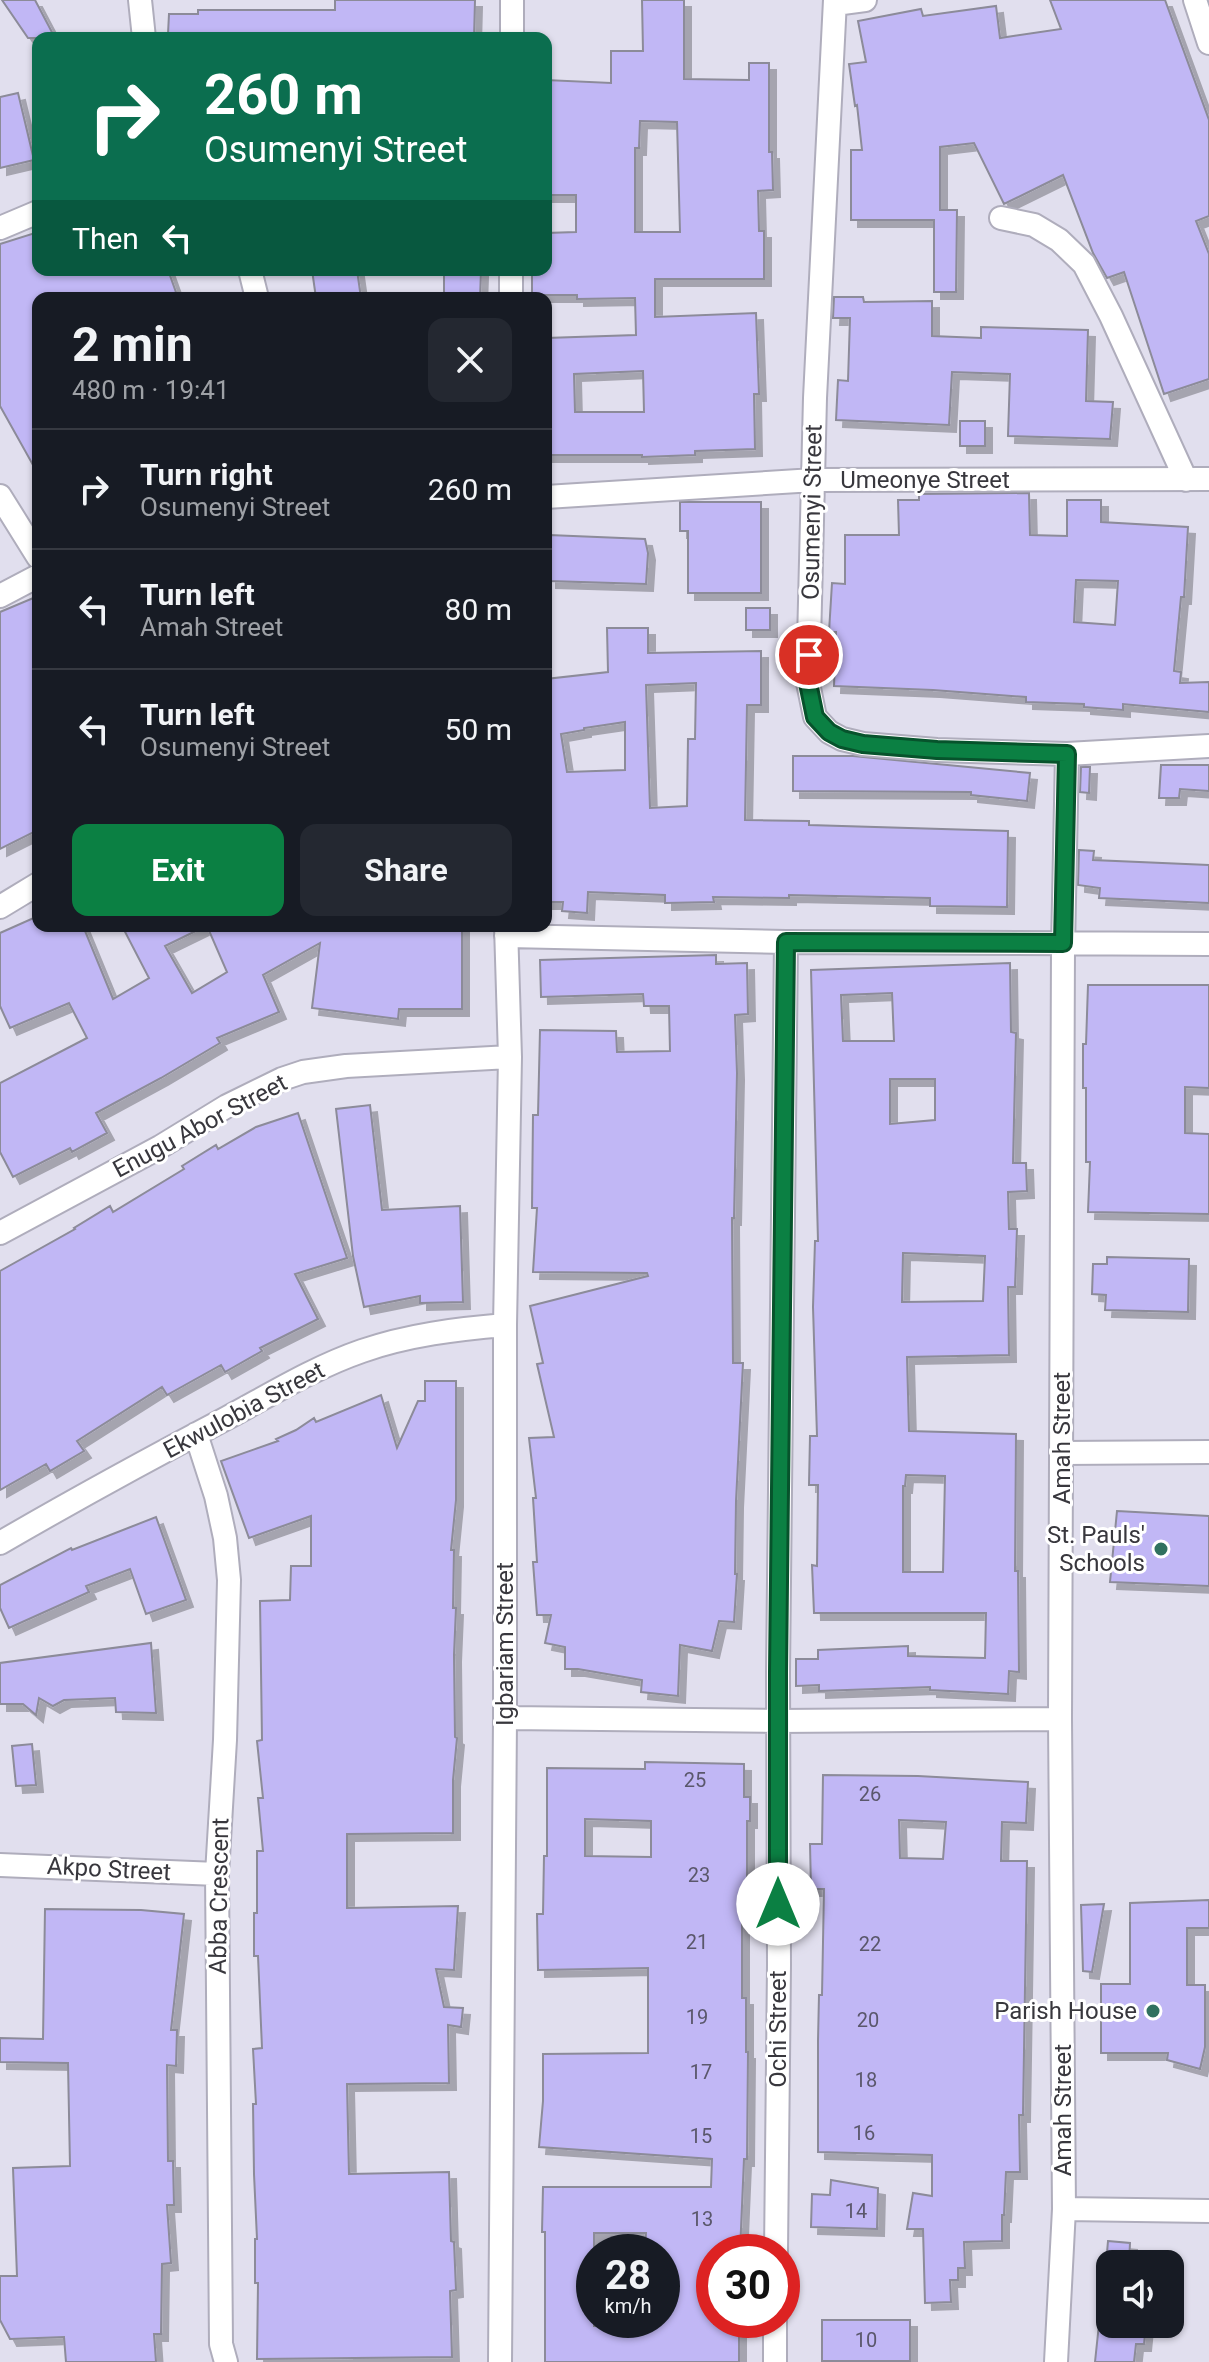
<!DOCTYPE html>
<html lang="en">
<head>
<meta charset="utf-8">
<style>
	:root { --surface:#171b24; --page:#242831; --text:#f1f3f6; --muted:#9ea1a6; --line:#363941; --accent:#0b8043 }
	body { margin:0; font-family:Roboto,sans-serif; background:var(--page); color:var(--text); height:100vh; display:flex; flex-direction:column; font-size:30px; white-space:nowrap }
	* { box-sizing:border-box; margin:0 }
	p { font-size:26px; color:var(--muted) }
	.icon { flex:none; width:44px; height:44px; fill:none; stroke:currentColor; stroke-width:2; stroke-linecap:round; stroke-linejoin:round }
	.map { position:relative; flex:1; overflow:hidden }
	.sheet { position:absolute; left:32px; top:292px; width:520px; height:640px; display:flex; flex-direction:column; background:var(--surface); border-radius:16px; box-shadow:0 2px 6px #0004 }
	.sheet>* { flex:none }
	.hud { position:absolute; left:32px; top:32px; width:520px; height:244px; border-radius:16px; box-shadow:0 2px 6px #0004; background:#0b6e4f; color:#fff; overflow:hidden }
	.fabs { position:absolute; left:1096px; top:2250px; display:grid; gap:16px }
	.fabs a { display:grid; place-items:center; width:88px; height:88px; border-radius:16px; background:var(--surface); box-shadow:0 2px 6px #0004; font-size:40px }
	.speed { position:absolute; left:576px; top:2234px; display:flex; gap:16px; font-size:40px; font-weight:700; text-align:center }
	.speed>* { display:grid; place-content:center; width:104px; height:104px; border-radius:50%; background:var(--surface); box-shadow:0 2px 6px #0004; line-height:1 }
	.speed small { font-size:20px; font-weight:400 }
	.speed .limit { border:12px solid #d22; background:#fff; color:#111 }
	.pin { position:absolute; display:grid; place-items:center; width:68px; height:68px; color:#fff; margin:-34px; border:4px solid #fff; border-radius:50%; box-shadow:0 2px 8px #0007 }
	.me { position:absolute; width:88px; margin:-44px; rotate:0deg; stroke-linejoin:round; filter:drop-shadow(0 0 6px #0008) }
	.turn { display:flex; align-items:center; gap:28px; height:168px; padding:0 40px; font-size:36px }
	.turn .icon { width:104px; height:104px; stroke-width:2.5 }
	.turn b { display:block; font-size:56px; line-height:68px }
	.then { display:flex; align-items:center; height:76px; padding:0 40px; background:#0003; gap:16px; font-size:30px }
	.round { display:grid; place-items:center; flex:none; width:84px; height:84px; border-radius:16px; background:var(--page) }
	.overview { display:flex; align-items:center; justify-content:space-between; height:136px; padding:0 40px }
	h1 { font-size:48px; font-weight:700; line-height:60px }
	.primary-button { display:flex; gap:16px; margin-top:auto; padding:16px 40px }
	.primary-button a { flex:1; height:92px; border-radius:16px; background:var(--accent); color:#fff; font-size:32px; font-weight:700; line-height:92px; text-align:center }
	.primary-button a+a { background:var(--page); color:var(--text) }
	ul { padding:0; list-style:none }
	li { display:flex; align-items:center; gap:24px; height:120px; padding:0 40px; border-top:2px solid var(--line) }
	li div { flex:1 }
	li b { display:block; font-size:30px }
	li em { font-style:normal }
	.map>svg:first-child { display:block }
</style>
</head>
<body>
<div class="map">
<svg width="1209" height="2362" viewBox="0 0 1209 2362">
	<defs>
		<filter id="shadow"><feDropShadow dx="7" dy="7" stdDeviation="0" flood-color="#0004"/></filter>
	</defs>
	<rect width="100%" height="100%" fill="#e1dfee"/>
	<path fill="#c1b7f5" stroke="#8c8b99" stroke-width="2" fill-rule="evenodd" filter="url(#shadow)" d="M2,0H35L55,38H28Z
		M335,0H475L474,38H198V34H168L169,14H198V10H335Z
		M642,0H684V79L749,80V63H769V152H772L773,190L758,191L759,231H764V279H655V317L756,313L759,394H754L755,449L695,451V455L642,457V455H546V338L636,335L635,298L577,299V295H532V270H546V233L576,232V195H546V80L611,83V51H643ZM640,121L677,122L680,232H635V148H639ZM643,371L644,412H575L574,374Z
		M1050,0H1165L1209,120V216L1196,221L1209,254V379L1164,394L1124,272L1107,278L1093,253L1063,175L1004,204L974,143L940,147V210H957L956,292H934V220H851V150H862L857,105L855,106L849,64L866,62L858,21L921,9L923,16L996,6L1000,38L1061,29Z
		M18,93L34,160L0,168V97Z
		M38,232V270H168L178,298H38V474L0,406V244Z
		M312,270H357L361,298H316Z
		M444,270H481L480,298H444Z
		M834,297H863L864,302L932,301V336L981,338V327L1088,330L1086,401L1113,402L1110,439L1008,436L1010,374L952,372L949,425L836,420L838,380L848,381L850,318H833Z
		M960,421H985V446H960Z
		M1029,493L1030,535L1067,536V500H1101V522L1188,527L1184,597H1181L1174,671L1181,672L1180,683L1209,682V712L1123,704V710L1084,707V704L1026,702V697L933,690L834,686L836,632H829L832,583L845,584V535H899L898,500H919V494ZM1076,580L1118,581L1115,625L1074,622Z
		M680,502H761V593H688V531H680Z
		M549,535L645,539L648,553L646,584L549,581Z
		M38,596V830L0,849V612Z
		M746,608H770V630H746Z
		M607,628H648V653L761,651V705H747L745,820L809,821V825L1008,831L1007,907L930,906V898L789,895V898L713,897L714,902L665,903V895L588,892L587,913L562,911L563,902H546V856H551L548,802H546V679L608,672ZM696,683L695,739H688L687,806L650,808L646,685ZM625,722V770L567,772L561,734L584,730V728Z
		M793,756H853L1030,773L1027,801L971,795V792L793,791Z
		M1161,765H1209V791L1180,789L1179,798H1159Z
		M1081,767H1090L1089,793L1080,792Z
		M1079,850L1094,851L1093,860L1209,865V903L1099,898L1100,888L1078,885Z
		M38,916V926H83L113,999L149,978L122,926H206L165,946L192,993L227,972L207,926H462V1009H399L398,1019L312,1008L320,943L263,975L279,1012L217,1038L220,1043L161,1078L96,1113L107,1133L72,1152L70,1148L13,1177L0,1152V1083L87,1038L69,1003L10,1028L0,1006V933Z
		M716,955V964L747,963L748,1014L735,1015L737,1073L734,1218H732L733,1363H743L736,1501L735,1574H737L734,1622L719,1621L712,1651L680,1645L678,1696L641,1692L642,1680L578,1669H565V1647L545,1643L551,1615H537L533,1562H537L533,1498H536L529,1438L554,1437L537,1364L543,1363L530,1306L648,1276L647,1273L533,1272L537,1208H532L533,1115H538L540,1030L616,1031L617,1052L670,1051L669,1006H644L643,994L541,997L540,960Z
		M1010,963L1011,1032L1016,1033L1013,1163H1026L1027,1191L1008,1192L1009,1229H1017L1015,1287H1008L1009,1355L907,1357L909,1431L1016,1434L1015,1571H1018L1019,1672L1009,1671L1008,1694L930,1690V1687L819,1691V1685L796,1686V1659H818V1650L908,1646V1656L985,1658L986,1613H814L812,1565L817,1566L818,1485H809L810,1436H817L813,1307L815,1241H818L811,970ZM892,993L894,1041H843L841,995ZM890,1079H935V1120L890,1124ZM903,1253L985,1256L983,1301L902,1302ZM906,1475L945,1476L943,1572H903V1486H905Z
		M1088,985H1209V1088L1185,1087V1133L1209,1134V1214L1088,1212L1090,1162H1086V1088H1083V1044H1086Z
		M370,1105L382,1210L460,1206L463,1302L420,1303V1296L364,1307L353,1256L336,1109Z
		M298,1113L347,1258L295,1274L318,1319L260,1348L262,1351L225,1372L221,1365L167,1395L162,1387L77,1441L84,1451L50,1471L46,1464L0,1490V1271L75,1229L74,1228L110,1206L113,1212L184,1169L182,1166L216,1145L218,1149L256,1127Z
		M1107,1257L1189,1259L1188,1312L1105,1310L1106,1295L1092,1294L1093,1264H1107Z
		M425,1381H456V1500L451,1550H454L453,1608H456L454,1655L455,1737L457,1738L453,1780V1833L347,1834V1908L458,1906L454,1970L436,1969L444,2007L463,2008L461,2027L448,2025L449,2083L347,2084L349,2174L449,2172L451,2241L454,2242L456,2290L450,2291L452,2357L257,2359L258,2283H255V2239H257L254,2174L253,2104H256L253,2049L262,2048L258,1956H254V1913H257V1851H263L258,1798H263L257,1741L262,1740L260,1601L290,1600L291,1566H311V1516L249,1538L221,1461L278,1441L276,1439L296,1430L314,1418L316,1422L381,1395L397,1448L418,1401H425Z
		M1117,1511L1209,1516V1586L1110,1582Z
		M156,1517L186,1600L146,1614L130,1569L86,1586L89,1592L9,1628L0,1608V1585L71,1548L72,1550Z
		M151,1643L156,1713L116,1712L115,1698L64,1700L53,1706L39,1698L36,1715L23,1704H0V1663Z
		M32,1744L36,1785L16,1786L12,1746Z
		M645,1762L744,1764V1797H750V1821H747V1900H742V1998H746V2052H748L747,2159H744L740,2252H714V2324H739V2362H545V2232H542L543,2187H711L712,2159L539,2147L543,2101V2054L648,2053V1968L538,1970L537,1914H543L544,1856H547V1768L645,1769ZM585,1819L651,1821V1857L585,1856ZM594,2233H646L645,2252H662V2323H650V2327L594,2326Z
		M823,1775L918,1776L1028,1782L1026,1823L1002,1822L1001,1861H1027L1023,2115H1019L1020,2172H1006L1004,2215H1002V2241L964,2242L965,2268H958V2280H950L951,2302L925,2303L923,2229H907L913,2193L932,2196V2155L818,2152V2041L819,1995H822L824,1889H811L810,1844H822ZM899,1820L946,1822L943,1859L900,1858Z
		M1209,1900V1928H1187V1985H1205V2047L1200,2069L1167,2060L1168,2053H1101V1984H1130V1903Z
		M1104,1904L1092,1972L1083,1971L1081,1905Z
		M45,1909L141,1910L184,1914L171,2030H177L176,2066L167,2065L168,2161H173L174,2205H167L171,2263L162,2264L161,2334H154L156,2362H66L64,2337L10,2339L0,2320V2276H17L13,2168L70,2166L68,2063L0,2062V2038L43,2039Z
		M831,2180L878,2188L877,2229L811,2227L812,2194L830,2195Z
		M1108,2241L1130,2243L1129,2264H1106Z
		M822,2320H910V2361H822Z
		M1099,2324H1146L1144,2344H1136L1134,2362H1095Z"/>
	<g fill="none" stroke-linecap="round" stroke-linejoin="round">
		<defs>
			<path id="minor" d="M140,0L144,38
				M835,0L815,398L808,683L815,717L829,732L842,739L863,744L937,750L1067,754L1209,746
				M1195,0L1209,43
				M835,4L865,0
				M512,38V0
				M1001,218L1034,225L1059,240L1084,264L1111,316L1186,480
				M0,228L38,212
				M250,270L257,298
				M511,298V270
				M0,496L38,557
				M546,497L814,480L1209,479
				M0,596L38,576
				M0,907L38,884
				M506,936L786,942L1209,944
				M0,1233L160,1147L227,1106L282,1079L303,1072L346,1066L510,1057
				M196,1434L216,1496L225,1538L229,1580L225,1740L217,1874L221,2344L226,2362
				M1062,1453L1209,1452
				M0,1543C74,1500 149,1459 225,1419C270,1395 313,1368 362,1351C408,1335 457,1329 505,1325
				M505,1718L778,1721L1060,1719
				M0,1865L217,1874
				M1064,2209L1209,2211
				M776,2252L779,1965L778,1673L786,942
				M500,2362L505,1718V1325L510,1057L506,926
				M775,2362V2320
				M1056,2362L1064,2209L1060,1719L1063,948L1067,754"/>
		</defs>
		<use href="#minor" stroke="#afadbc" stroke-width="26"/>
		<use href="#minor" stroke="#fff" stroke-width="22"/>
	</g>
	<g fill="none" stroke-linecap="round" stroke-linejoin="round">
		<defs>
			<path id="route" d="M778,1904V1673L786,942L1063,943L1067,754L937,750L863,744L842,739L829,732L815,717L808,683L809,655"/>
		</defs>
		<use href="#route" stroke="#07532c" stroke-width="20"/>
		<use href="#route" stroke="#0b8043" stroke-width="14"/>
	</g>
	<g fill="#30715f" stroke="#fff" stroke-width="3">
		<circle cx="1161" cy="1549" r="8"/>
		<circle cx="1153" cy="2011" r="8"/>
	</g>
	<g text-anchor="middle" stroke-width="6" stroke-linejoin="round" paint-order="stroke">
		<g font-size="20" fill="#5a576b">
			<text x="695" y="1787">25</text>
			<text x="870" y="1801">26</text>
			<text x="699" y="1882">23</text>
			<text x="697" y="1949">21</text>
			<text x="870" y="1951">22</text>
			<text x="697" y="2024">19</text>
			<text x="868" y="2027">20</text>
			<text x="701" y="2079">17</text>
			<text x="866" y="2087">18</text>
			<text x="864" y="2140">16</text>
			<text x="701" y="2143">15</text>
			<text x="856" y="2218">14</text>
			<text x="702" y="2226">13</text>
			<text x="866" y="2347">10</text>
		</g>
		<g font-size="24" fill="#38373d" stroke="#fff">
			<text x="925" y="488">Umeonye Street</text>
			<text transform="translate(812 512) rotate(-89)" y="8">Osumenyi Street</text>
			<text transform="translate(200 1126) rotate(-28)" y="8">Enugu Abor Street</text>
			<text transform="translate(244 1410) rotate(-28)" y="8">Ekwulobia Street</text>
			<text transform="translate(1062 1438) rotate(-90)" y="8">Amah Street</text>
			<text transform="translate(505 1644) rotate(-90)" y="8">Igbariam Street</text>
			<text transform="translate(109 1869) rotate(3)" y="8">Akpo Street</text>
			<text transform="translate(219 1896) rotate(-89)" y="8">Abba Crescent</text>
			<text transform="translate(778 2029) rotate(-90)" y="8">Ochi Street</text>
			<text transform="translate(1063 2110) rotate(-90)" y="8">Amah Street</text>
		</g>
		<g font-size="24" fill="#38373d" stroke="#fff" text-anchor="end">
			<text x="1145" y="1543">St. Pauls'<tspan x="1145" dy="28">Schools</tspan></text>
			<text x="1137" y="2019">Parish House</text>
		</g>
	</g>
</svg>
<div class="fabs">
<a><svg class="icon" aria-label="sound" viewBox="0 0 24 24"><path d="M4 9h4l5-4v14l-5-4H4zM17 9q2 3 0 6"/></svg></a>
</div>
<div class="speed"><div>28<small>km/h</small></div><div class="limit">30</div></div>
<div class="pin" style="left:809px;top:655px;background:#d93025"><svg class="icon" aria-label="arrive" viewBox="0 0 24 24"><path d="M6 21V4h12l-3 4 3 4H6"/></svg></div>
<svg class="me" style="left:778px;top:1904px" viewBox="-20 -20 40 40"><circle r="19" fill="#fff"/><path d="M0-13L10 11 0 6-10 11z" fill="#0b8043"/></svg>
<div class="hud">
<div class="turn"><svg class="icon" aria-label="right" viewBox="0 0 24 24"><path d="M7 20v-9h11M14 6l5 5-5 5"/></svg><div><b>260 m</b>Osumenyi Street</div></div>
<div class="then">Then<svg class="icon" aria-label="left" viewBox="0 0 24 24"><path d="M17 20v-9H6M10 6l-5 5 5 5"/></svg></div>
</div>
<section class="sheet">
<div class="overview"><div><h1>2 min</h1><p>480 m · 19:41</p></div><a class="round"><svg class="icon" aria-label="close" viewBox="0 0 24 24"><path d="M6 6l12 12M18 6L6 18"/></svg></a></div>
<ul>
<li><svg class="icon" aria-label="right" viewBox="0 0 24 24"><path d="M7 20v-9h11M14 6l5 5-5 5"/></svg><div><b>Turn right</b><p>Osumenyi Street</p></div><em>260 m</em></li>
<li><svg class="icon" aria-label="left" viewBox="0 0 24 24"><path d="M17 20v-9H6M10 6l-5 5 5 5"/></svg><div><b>Turn left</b><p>Amah Street</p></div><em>80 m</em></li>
<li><svg class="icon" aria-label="left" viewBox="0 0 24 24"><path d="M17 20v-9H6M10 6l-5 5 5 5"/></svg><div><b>Turn left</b><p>Osumenyi Street</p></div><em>50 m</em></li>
</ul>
<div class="primary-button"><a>Exit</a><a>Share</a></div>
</section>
</div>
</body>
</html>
